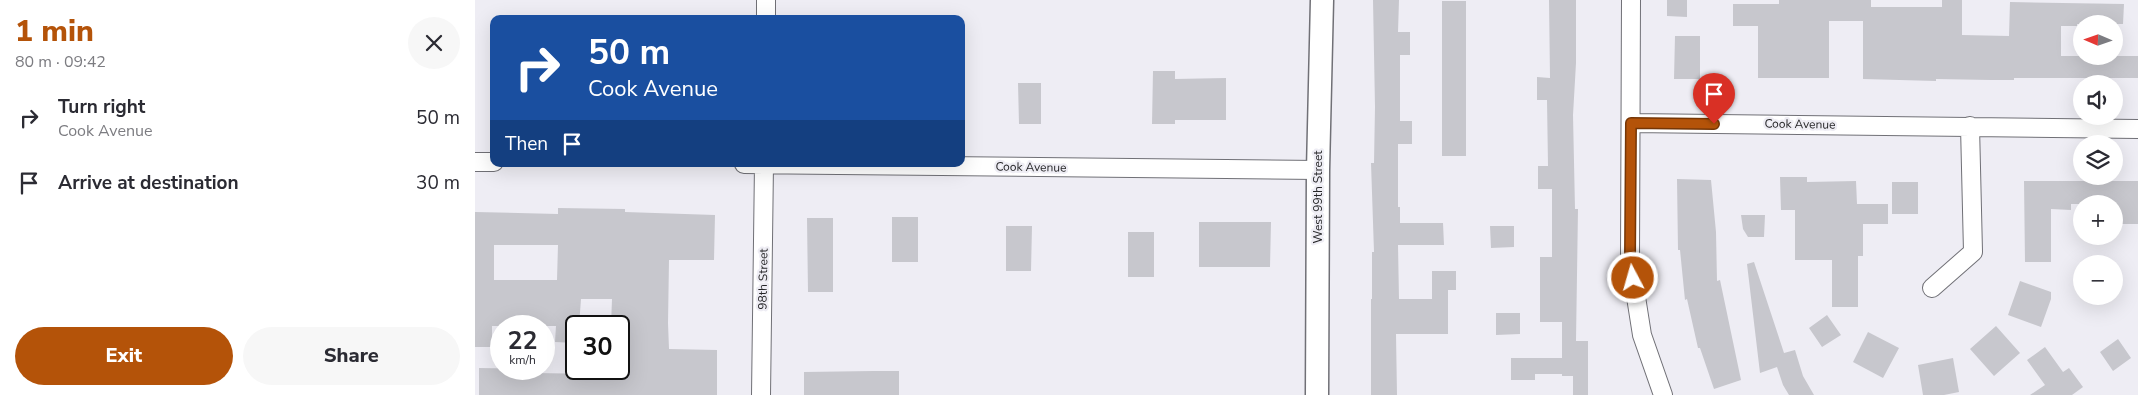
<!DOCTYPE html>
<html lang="en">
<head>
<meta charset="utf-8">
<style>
	:root { --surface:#fff; --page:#f7f7f7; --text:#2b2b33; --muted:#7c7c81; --accent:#b45309 }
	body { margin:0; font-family:"Nunito Sans",sans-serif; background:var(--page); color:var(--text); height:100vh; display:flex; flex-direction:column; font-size:19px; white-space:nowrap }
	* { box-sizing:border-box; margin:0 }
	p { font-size:16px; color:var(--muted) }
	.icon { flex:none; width:28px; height:28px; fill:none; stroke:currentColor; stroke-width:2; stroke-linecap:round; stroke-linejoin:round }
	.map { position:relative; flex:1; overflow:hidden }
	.panel { display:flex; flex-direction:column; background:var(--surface); width:475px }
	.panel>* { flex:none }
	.top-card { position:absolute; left:15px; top:15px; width:475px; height:152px; border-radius:10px; box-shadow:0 5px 20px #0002; background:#1a4fa0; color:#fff; overflow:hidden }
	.needle { width:32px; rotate:272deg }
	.buttons { position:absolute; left:1598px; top:15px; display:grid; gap:10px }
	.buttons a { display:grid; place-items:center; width:50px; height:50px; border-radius:50%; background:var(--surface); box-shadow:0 5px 20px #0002; font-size:25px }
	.speed { position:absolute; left:15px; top:315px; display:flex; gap:10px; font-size:25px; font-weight:700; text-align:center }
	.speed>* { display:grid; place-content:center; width:65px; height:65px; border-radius:50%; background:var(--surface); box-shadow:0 5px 20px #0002; line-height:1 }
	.speed small { font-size:12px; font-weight:400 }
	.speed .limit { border:2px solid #111; border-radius:8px; background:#fff; color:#111 }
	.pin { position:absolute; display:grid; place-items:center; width:42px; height:42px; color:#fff; margin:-51px -21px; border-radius:50% 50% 50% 0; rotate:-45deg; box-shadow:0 0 5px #0007 }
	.pin .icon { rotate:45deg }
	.me { position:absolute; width:55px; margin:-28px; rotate:354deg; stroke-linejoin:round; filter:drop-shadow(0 0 4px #0008) }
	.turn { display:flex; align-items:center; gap:18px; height:105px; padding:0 15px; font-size:22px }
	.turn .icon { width:65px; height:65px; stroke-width:2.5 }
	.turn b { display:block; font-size:35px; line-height:42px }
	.then { display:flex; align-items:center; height:48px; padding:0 15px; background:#0003; gap:10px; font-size:19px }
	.round { display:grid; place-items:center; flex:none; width:52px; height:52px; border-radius:26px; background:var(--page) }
	.summary { display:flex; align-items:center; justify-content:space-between; height:85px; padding:0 15px }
	h1 { font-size:30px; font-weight:800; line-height:38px; color:var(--accent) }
	.button { display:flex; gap:10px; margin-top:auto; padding:10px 15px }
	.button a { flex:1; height:58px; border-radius:30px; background:var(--accent); color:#fff; font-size:20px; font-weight:800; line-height:58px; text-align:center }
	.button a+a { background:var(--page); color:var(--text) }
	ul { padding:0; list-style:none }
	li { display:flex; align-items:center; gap:15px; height:65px; padding:0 15px }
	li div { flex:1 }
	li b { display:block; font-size:19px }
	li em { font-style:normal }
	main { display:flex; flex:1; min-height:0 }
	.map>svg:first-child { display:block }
</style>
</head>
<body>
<main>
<section class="panel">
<div class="summary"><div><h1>1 min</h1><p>80 m · 09:42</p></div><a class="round"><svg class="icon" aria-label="close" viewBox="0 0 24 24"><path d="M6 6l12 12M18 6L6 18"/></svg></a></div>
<ul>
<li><svg class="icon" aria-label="right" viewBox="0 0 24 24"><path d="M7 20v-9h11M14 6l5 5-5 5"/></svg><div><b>Turn right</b><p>Cook Avenue</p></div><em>50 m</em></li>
<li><svg class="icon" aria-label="arrive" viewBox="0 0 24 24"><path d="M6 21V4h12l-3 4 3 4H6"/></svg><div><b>Arrive at destination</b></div><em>30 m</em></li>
</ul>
<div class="button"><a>Exit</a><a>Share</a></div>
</section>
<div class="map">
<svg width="1663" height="395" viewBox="0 0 1663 395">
	<rect width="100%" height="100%" fill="#eeedf4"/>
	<path fill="#c7c7cd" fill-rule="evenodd" d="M898,0H924L923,32H935V55H925V121H937V144H923V207H925V223H968L969,245H923L924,299H957V271H981V290H973V334H921L922,395H896V299H897V252H899L896,163H899L900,107Z
		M1074,0H1101V63L1098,115L1100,209H1103L1101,341H1113V395H1098V376H1087V374H1060V380H1036V358H1087V322H1065V257H1077V189H1063V166H1073L1072,100H1062V77L1075,78Z
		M1192,0H1212V17L1192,16Z
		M1304,0H1396V7H1467V0H1487V35L1534,36L1535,2L1649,4L1648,24H1602V26H1586V56H1663V78H1539V80H1516L1461,79V81L1388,79V21H1354V78H1283V26H1258V4H1304Z
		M967,1H991V156H967Z
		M1200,36H1225V79H1199Z
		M678,71H700V79L751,78V120H700V124H677Z
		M543,83H566V124H544Z
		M1305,177H1332V182L1381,181L1382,204H1413V224H1388V256H1383V307H1357V260H1320V210H1306Z
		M1202,179L1236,180L1241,232L1242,281L1245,280L1266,380L1239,389L1225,348H1223L1212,299L1210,300L1205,250H1203Z
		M1549,181H1663V224H1642V204H1596V210L1576,209V262H1550Z
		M1417,182H1443V214H1417Z
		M83,208L150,209V212L240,215L239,260H194L193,323L194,349L242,350V395H4V368L59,369V373L124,374V370L144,371V326H136L137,299H106L104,326H101V343L80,342L81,326H17V347H0V212L83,214ZM19,245H83L82,280H19Z
		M1266,215H1290L1289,237H1273L1268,229Z
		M417,217H443V262H417Z
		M332,218H358V292H333Z
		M724,222H796L795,267H724Z
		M531,226H557L556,271H531Z
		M1015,226H1039V247L1016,248Z
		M653,232H679V277H653Z
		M1279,262L1309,353L1320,350L1328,376L1339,395H1314L1308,385L1302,367L1285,373L1272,264Z
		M1545,281L1576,292V299L1566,327L1533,315Z
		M1021,313H1045V334L1021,335Z
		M1352,315L1366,335L1347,347L1334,328Z
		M1521,326L1545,353L1519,376L1495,349Z
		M1393,332L1424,348L1408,378L1378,362Z
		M1643,339L1656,358L1638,371L1625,352Z
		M1570,347L1588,372L1594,368L1608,387L1597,395H1555L1570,385L1552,360Z
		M1478,358L1484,392L1469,395H1448L1443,365Z
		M398,371H424V395H329V372Z"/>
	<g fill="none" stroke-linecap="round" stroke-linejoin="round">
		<defs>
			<path id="minor" d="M1156,0L1155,259L1167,335L1188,395
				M291,19V0
				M1156,123L1663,129
				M0,162H19
				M269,164L843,170
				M1457,288L1498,252L1495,126
				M286,395L289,164"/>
			<path id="tertiary" d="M842,395L843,170L847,0"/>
		</defs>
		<use href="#minor" stroke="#707076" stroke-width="20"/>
		<use href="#tertiary" stroke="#707076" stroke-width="25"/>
		<use href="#minor" stroke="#fff" stroke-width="18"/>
		<use href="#tertiary" stroke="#fff" stroke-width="22"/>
	</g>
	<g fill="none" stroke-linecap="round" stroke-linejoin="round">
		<defs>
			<path id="route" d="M1158,278L1155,259L1156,123L1239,124"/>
		</defs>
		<use href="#route" stroke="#753606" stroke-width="12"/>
		<use href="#route" stroke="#b45309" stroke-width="9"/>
	</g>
	<g text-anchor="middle" stroke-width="4.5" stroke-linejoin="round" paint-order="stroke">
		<g font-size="12" fill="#252527" stroke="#eeedf4">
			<text transform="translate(1325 124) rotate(1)" y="4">Cook Avenue</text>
			<text transform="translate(556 167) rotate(1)" y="4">Cook Avenue</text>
			<text transform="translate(843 197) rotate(-90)" y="4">West 99th Street</text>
			<text transform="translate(288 279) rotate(-89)" y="4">98th Street</text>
		</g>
	</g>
</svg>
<div class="buttons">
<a><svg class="needle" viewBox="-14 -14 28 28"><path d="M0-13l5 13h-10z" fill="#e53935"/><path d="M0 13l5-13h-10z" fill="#7c7c81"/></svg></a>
<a><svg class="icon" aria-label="sound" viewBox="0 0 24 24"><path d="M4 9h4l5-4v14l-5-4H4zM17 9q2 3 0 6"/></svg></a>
<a><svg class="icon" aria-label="layers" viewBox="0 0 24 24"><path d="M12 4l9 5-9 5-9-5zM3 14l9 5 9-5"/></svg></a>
<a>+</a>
<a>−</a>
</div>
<div class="speed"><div>22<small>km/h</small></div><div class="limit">30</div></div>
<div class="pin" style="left:1239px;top:124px;background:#d93025"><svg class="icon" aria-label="arrive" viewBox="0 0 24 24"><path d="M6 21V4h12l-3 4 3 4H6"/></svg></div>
<svg class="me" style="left:1158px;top:278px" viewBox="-20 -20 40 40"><circle r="17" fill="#b45309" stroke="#fff" stroke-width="3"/><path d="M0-11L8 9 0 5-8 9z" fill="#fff"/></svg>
<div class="top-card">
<div class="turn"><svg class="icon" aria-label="right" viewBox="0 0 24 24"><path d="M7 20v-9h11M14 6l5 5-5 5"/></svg><div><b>50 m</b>Cook Avenue</div></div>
<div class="then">Then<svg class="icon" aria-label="arrive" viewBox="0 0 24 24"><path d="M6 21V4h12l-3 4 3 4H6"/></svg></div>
</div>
</div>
</main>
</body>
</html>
